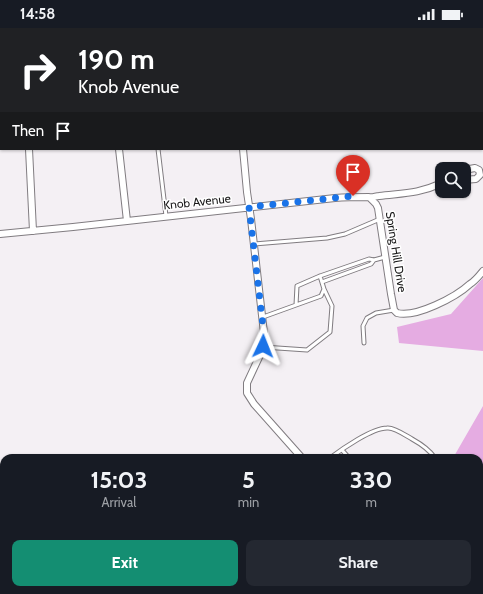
<!DOCTYPE html>
<html lang="en">
<head>
<meta charset="utf-8">
<style>
	:root { --surface:#171b24; --page:#242831; --text:#f1f3f6; --muted:#9ea1a6; --accent:#148e72 }
	body { margin:0; font-family:Cabin,sans-serif; background:var(--page); color:var(--text); height:100vh; display:flex; flex-direction:column; font-size:15px; white-space:nowrap }
	* { box-sizing:border-box; margin:0 }
	p { font-size:13px; color:var(--muted) }
	.icon { flex:none; width:22px; height:22px; fill:none; stroke:currentColor; stroke-width:2; stroke-linecap:round; stroke-linejoin:round }
	.map { position:relative; flex:1; overflow:hidden }
	.drawer { position:absolute; left:0px; top:426px; width:483px; height:140px; display:flex; flex-direction:column; background:var(--surface); border-radius:12px 12px 0 0; box-shadow:0 1px 3px #0004 }
	.drawer>* { flex:none }
	.guide { position:absolute; left:0px; top:0px; width:483px; height:122px; box-shadow:0 1px 3px #0004; background:#202124; color:#fff; overflow:hidden }
	.tools { position:absolute; left:435px; top:134px; display:grid; gap:8px }
	.tools a { display:grid; place-items:center; width:36px; height:36px; border-radius:8px; background:var(--surface); box-shadow:0 1px 3px #0004; font-size:20px }
	.pin { position:absolute; display:grid; place-items:center; width:34px; height:34px; color:#fff; margin:-41px -17px; border-radius:50% 50% 50% 0; rotate:-45deg; box-shadow:0 0 4px #0007 }
	.pin .icon { rotate:45deg }
	.me { position:absolute; width:44px; margin:-22px; rotate:2deg; stroke-linejoin:round; filter:drop-shadow(0 0 3px #0008) }
	.turn { display:flex; align-items:center; gap:14px; height:84px; padding:0 12px; font-size:18px }
	.turn .icon { width:52px; height:52px; stroke-width:2.5 }
	.turn b { display:block; font-size:28px; line-height:34px }
	.then { display:flex; align-items:center; height:38px; padding:0 12px; background:#0003; gap:8px; font-size:15px }
	.eta { display:flex; justify-content:space-evenly; align-items:center; height:68px; text-align:center }
	.eta b { font-size:24px; font-weight:700; line-height:28px }
	.action { display:flex; gap:8px; margin-top:auto; padding:8px 12px }
	.action a { flex:1; height:46px; border-radius:8px; background:var(--accent); color:#fff; font-size:16px; font-weight:700; line-height:46px; text-align:center }
	.action a+a { background:var(--page); color:var(--text) }
	.status { display:flex; justify-content:space-between; align-items:center; height:28px; padding:0 20px; background:var(--surface); direction:ltr }
	.status svg { height:11px; fill:currentColor }
	.map>svg:first-child { display:block }
</style>
</head>
<body>
<div class="status"><b>14:58</b><svg viewBox="0 0 49 12"><path d="M0 12V9h3v3zM5 12V6h3v6zM10 12V3h3v9zM15 12V0h3v12zM26 1h20v11H26zM47 4h2v5h-2z"/></svg></div>
<div class="map">
<svg width="483" height="566" viewBox="0 0 483 566">
	<rect width="100%" height="100%" fill="#f4f0f4"/>
	<path fill="#e5ace2" d="M353,0H483V92L482,1Z
		M483,250V323L399,315L397,299L451,286Z
		M483,378V475L479,472V430H453Z"/>
	<g fill="none" stroke-linecap="round" stroke-linejoin="round">
		<path stroke="#e9afe5" stroke-width="1.5" d="M4,540L0,543L4,551
			M1,566L5,562"/>
		<defs>
			<path id="lane" d="M54,0L56,1
				M96,0V1
				M75,1V0
				M158,121L166,188
				M254,216L327,210L345,206L380,191
				M322,254L371,236L374,232
				M296,277L297,258L320,248L369,231L374,232L385,229
				M263,289L321,268L324,261L320,248
				M364,315L363,298L367,290L376,285L394,282
				M263,319L307,322L330,304L332,278L324,261
				M342,422L349,430
				M330,430C342,421 372,400 387,400C394,399 405,407 412,411C421,416 429,421 435,430
				M479,514L483,518"/>
			<path id="street" d="M6,0L7,1
				M47,1V0
				M0,45L1,44
				M29,121L33,203
				M119,121L127,193
				M243,121L247,164L251,191L264,305L263,319L261,325L247,355V365L254,376L302,430
				M464,142L475,140L479,142L480,147L476,151L464,152
				M370,170L376,176L378,180L391,266L394,282L397,285C416,290 456,269 470,256C475,253 479,248 483,243
				M0,206L73,199L335,170C347,169 358,169 369,169C372,170 376,168 379,168C404,165 418,166 442,155
				M420,562L424,566
				M9,566L11,562
				M47,566L48,562
				M93,566L98,562
				M270,566L275,562
				M284,566L288,562"/>
		</defs>
		<use href="#lane" stroke="#807c80" stroke-width="5"/>
		<use href="#street" stroke="#807c80" stroke-width="8"/>
		<use href="#lane" stroke="#fff" stroke-width="3"/>
		<use href="#street" stroke="#fff" stroke-width="6"/>
	</g>
	<g fill="none" stroke-linecap="round" stroke-linejoin="round">
		<path stroke="#1a73e8" stroke-width="7" stroke-dasharray="0 12.6" d="M263,318V298L249,179L353,168"/>
	</g>
	<g text-anchor="middle" stroke-width="3" stroke-linejoin="round" paint-order="stroke">
		<g font-size="12" fill="#181718" stroke="#fff">
			<text transform="translate(197 174) rotate(-6)" y="4">Knob Avenue</text>
			<text transform="translate(396 224) rotate(81)" y="4">Spring Hill Drive</text>
		</g>
	</g>
</svg>
<div class="tools">
<a><svg class="icon" aria-label="search" viewBox="0 0 24 24"><circle cx="10" cy="10" r="6"/><path d="M15 15l6 6"/></svg></a>
</div>
<div class="pin" style="left:353px;top:168px;background:#d93025"><svg class="icon" aria-label="arrive" viewBox="0 0 24 24"><path d="M6 21V4h12l-3 4 3 4H6"/></svg></div>
<svg class="me" style="left:263px;top:318px" viewBox="-20 -20 40 40"><path d="M0-17L14 15 0 8-14 15z" fill="#1a73e8" stroke="#fff" stroke-width="4"/></svg>
<div class="guide">
<div class="turn"><svg class="icon" aria-label="right" viewBox="0 0 24 24"><path d="M7 20v-9h11M14 6l5 5-5 5"/></svg><div><b>190 m</b>Knob Avenue</div></div>
<div class="then">Then<svg class="icon" aria-label="arrive" viewBox="0 0 24 24"><path d="M6 21V4h12l-3 4 3 4H6"/></svg></div>
</div>
<section class="drawer">
<div class="eta">
<div><b>15:03</b><p>Arrival</p></div>
<div><b>5</b><p>min</p></div>
<div><b>330</b><p>m</p></div>
</div>
<div class="action"><a>Exit</a><a>Share</a></div>
</section>
</div>
</body>
</html>
